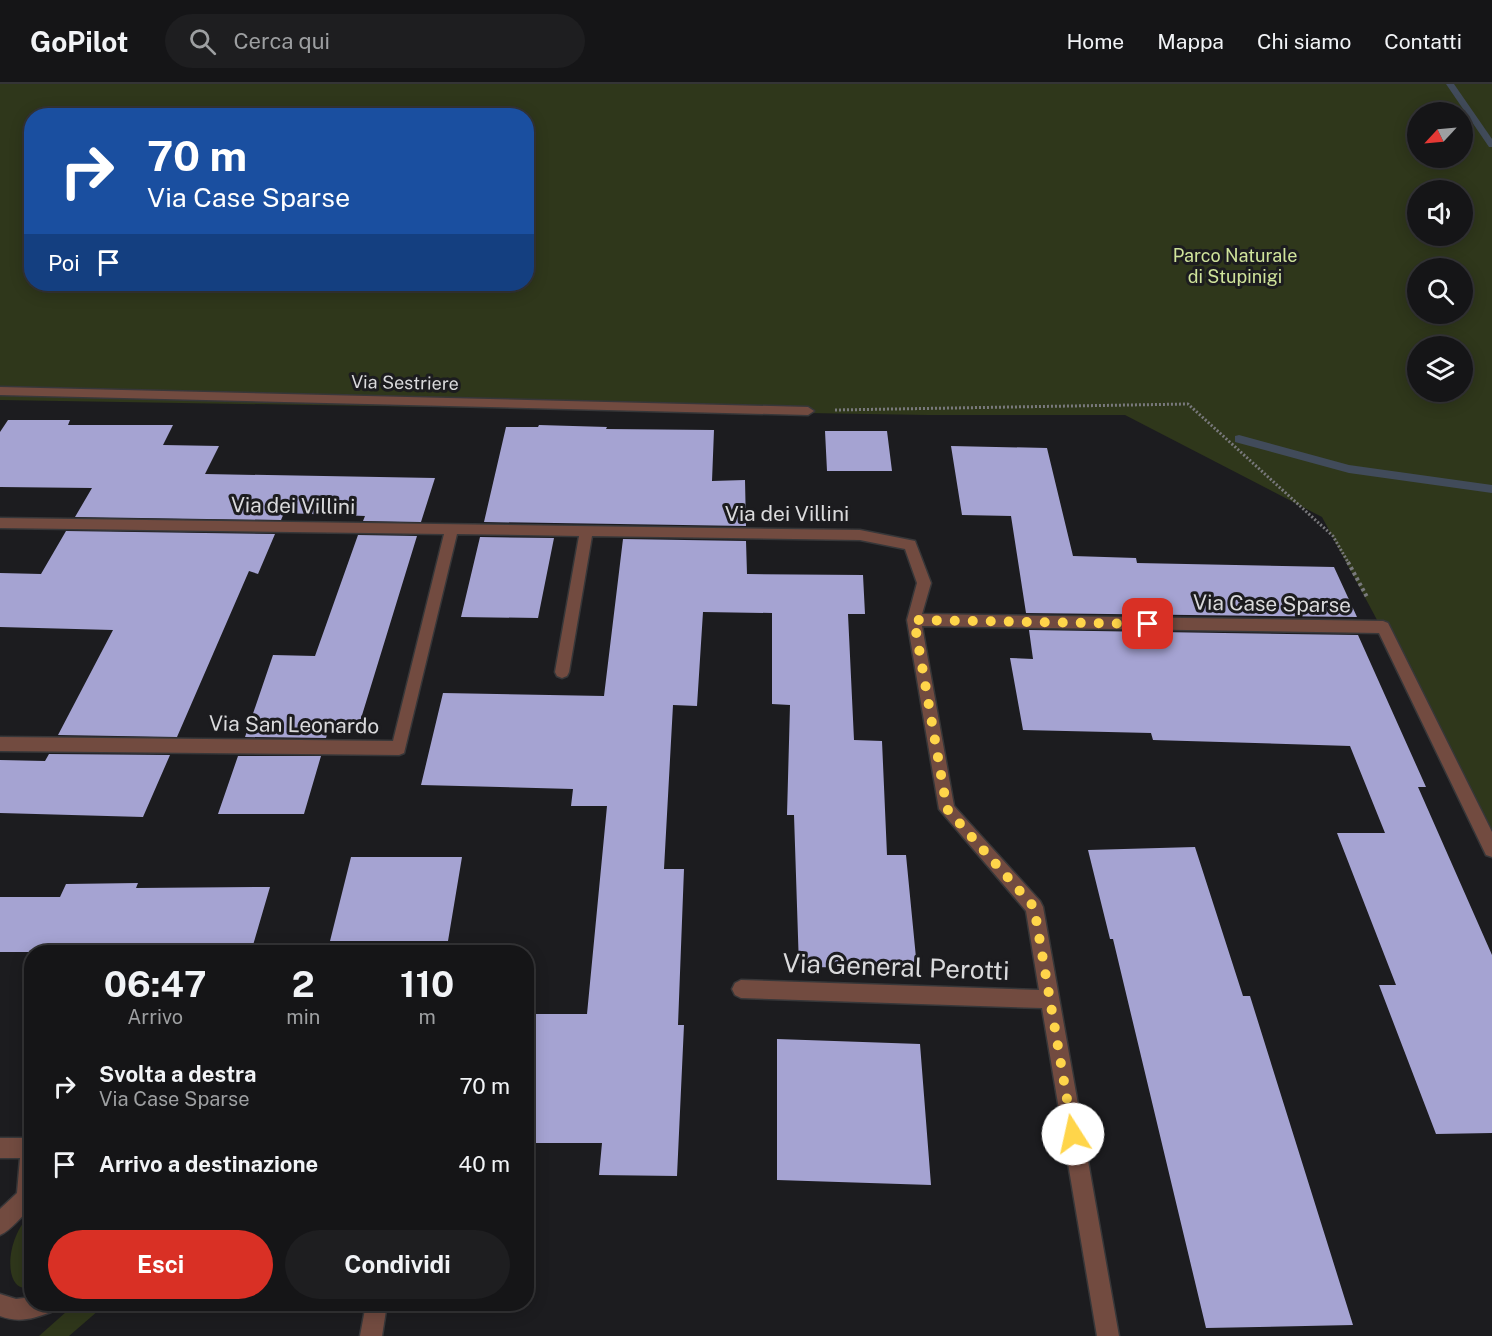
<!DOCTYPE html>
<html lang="it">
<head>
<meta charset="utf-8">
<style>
	:root { --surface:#151517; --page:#1e1e20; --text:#f1f3f6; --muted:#9d9fa1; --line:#343436; --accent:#d93025 }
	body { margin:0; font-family:"Public Sans",sans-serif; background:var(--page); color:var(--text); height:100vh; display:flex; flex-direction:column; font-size:22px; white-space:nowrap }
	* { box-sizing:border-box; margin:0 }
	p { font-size:20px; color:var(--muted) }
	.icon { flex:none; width:33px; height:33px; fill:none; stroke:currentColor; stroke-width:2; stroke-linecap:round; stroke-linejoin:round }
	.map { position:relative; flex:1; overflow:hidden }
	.details { position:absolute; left:24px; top:861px; width:510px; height:366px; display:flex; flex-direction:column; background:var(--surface); border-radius:24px; box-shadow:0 3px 15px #0003,0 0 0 2px var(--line) }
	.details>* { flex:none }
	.banner { position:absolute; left:24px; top:24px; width:510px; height:183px; border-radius:24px; box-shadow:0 3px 15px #0003,0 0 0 2px var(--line); background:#1a4fa0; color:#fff; overflow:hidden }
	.needle { width:39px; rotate:244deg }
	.buttons { position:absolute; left:1407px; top:18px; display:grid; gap:12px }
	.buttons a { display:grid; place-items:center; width:66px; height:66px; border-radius:50%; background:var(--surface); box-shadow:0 3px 15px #0003,0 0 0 2px var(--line); font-size:30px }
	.pin { position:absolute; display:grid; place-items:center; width:51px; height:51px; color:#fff; margin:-26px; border-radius:12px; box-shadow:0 3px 9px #0006 }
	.me { position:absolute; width:66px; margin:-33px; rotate:350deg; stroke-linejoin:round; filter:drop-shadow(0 0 4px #0008) }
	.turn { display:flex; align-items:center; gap:21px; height:126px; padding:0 24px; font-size:27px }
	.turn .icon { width:78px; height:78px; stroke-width:2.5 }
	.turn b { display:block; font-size:42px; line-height:51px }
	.then { display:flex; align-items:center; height:57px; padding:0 24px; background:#0003; gap:12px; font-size:22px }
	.eta { display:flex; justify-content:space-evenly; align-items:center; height:102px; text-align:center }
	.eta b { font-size:36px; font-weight:700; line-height:42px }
	.action { display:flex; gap:12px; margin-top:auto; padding:12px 24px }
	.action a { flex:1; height:69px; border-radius:36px; background:var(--accent); color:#fff; font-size:24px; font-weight:700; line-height:69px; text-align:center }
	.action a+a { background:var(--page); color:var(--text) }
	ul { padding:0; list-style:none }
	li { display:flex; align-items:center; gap:18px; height:78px; padding:0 24px }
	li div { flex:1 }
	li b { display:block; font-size:22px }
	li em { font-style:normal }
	header { display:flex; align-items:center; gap:36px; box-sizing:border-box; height:84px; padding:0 30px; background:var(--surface); border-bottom:2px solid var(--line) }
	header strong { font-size:28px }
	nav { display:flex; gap:33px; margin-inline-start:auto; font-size:21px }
	.search { width:420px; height:54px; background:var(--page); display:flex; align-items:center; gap:15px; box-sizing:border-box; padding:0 21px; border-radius:33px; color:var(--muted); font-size:22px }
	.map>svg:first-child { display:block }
</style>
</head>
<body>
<header>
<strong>GoPilot</strong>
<div class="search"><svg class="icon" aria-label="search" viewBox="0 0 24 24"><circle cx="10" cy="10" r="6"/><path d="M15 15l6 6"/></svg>Cerca qui</div>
<nav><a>Home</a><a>Mappa</a><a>Chi siamo</a><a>Contatti</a></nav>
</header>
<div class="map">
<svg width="1492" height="1252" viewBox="0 0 1492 1252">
	<rect width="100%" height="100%" fill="#1c1c1f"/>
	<path fill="#2f371b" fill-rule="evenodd" d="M0,0H1492V751L1322,433L1125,331H927L0,316ZM1418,28H1462V74H1418ZM32,32H526V200H32ZM1418,106H1462V152H1418ZM1418,184H1462V230H1418ZM1418,262H1462V308H1418Z
		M31,1131V1204C0,1210 7,1149 31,1131Z
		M75,1220H106L69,1252H39Z"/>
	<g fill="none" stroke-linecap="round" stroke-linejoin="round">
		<path fill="#414b5a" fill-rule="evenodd" d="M1446,0H1454L1492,55V63H1489Z
			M1239,351L1349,381L1492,401V409L1349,389L1235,358V352Z"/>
	</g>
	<path fill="#a5a3d2" d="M8,336H70L68,341H173L163,361L219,362L205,390L435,394L421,438L363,437L365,432L284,429L281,436L75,433L92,404L0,403V348Z
		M539,341L607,343L606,345L714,346L712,397L745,396L746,442L484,438L506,343H538Z
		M825,347H887L892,387H827Z
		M951,362L1047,364L1073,472L1136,474L1137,479L1334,483L1357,533L1026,529L1011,432L962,431Z
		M66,447L275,450L258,490L249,487L177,653L58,651L113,546L0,543V489L41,490Z
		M358,451L417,452L359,641H330L326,654L245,653L273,571L315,572Z
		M480,453L554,454L538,534L461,533Z
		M623,455L746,457L747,490L863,491L865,530H848L854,656L882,657L887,771H906L917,884L799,883L794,731H787L790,621L772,620V529L703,528L697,622L673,621L664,785H684L678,941H684L677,1092L599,1091L602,1059H526V930H587L607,722H571L573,705L421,701L443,609L604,612Z
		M1029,546L1358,551L1426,703H1418L1492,871V1049L1436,1050L1379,901H1396L1337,749H1385L1350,662L1153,656L1151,649L1023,646L1010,574L1033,575Z
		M49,670L170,671L143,733L0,729V676L45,677Z
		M238,672H321L304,730H218Z
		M1195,763L1243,912H1250L1353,1241L1206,1244L1113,855H1110L1088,766Z
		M351,773H462L448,857H330Z
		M138,799L136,804L270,803L251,868H0V813H60L66,800Z
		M777,955L920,960L931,1101L777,1096Z"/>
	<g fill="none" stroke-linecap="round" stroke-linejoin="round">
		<defs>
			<path id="minor" d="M0,303L808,323L814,327L808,331L0,311Z
				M0,434L860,446L915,457L931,499L922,530L1383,537L1388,539L1492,748V773L1486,771L1379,549L922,542L954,722L1040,817L1043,823L1119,1252H1097L1042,924L741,914L735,911L732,905L735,899L741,896L1039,906L1026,827L939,725L907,536L917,499L905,465L860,456L592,452L569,588L567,592L562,594L557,592L555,588L579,452L457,450L404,669L399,671L0,667V653L393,657L444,450L0,444Z
				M0,1054H32V1123C21,1132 12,1146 0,1151V1125L17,1109L20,1074H0Z
				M0,1210L16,1215L32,1213V1220H54L51,1228C33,1235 18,1239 0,1232Z
				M366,1220H387L382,1252H360Z"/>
		</defs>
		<use href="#minor" stroke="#373739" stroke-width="3"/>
		<path stroke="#79797c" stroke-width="3" stroke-dasharray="2 2" stroke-linecap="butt" d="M835,326L1188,320L1333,452L1349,480"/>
		<path stroke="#79797c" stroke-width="4" stroke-dasharray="3 3" stroke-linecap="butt" d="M1348,478L1367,513"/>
		<use href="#minor" fill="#724b40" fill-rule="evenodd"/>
	</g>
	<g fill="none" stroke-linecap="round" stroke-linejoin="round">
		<path stroke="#ffd54a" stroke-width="10" stroke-dasharray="0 18" d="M1073,1050L1034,823L947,725L914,536L1148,540"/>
	</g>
	<g text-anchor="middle" stroke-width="6" stroke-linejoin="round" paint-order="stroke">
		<g font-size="18" fill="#cfe39b" stroke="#1c1c1f">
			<text x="1235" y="178">Parco Naturale<tspan x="1235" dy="21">di Stupinigi</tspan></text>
		</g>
		<g font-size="18" fill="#dadadc" stroke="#1c1c1f">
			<text transform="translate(405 299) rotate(1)" y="6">Via Sestriere</text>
		</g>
		<g font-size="21" fill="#dadadc" stroke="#1c1c1f">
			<text transform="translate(293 422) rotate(1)" y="7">Via dei Villini</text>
			<text x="787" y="437">Via dei Villini</text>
			<text transform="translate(1272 520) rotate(1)" y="7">Via Case Sparse</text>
			<text transform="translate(294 641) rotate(1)" y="7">Via San Leonardo</text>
		</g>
		<g font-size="26" fill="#dadadc" stroke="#1c1c1f">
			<text transform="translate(896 883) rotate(2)" y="9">Via General Perotti</text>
		</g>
	</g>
</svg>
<div class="buttons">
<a><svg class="needle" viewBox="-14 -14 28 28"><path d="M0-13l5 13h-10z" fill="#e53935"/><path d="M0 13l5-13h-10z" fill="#9d9fa1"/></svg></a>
<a><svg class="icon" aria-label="sound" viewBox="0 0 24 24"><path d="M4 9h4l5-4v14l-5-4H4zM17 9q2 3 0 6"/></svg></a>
<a><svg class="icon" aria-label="search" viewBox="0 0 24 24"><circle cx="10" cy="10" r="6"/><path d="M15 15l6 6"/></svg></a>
<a><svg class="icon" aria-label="layers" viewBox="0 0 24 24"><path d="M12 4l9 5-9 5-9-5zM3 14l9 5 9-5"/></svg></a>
</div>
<div class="pin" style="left:1148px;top:540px;background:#d93025"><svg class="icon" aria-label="arrive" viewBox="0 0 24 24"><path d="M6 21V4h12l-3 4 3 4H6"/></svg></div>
<svg class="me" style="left:1073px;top:1050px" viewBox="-20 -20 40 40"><circle r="19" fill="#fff"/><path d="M0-13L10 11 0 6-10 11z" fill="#ffd54a"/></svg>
<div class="banner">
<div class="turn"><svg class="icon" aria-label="right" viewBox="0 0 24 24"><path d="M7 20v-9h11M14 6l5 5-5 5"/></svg><div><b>70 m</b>Via Case Sparse</div></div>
<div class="then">Poi<svg class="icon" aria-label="arrive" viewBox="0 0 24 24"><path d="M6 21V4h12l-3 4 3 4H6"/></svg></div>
</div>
<section class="details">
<div class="eta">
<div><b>06:47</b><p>Arrivo</p></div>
<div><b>2</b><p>min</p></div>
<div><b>110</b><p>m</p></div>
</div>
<ul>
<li><svg class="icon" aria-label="right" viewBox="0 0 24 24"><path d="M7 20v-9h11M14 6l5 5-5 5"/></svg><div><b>Svolta a destra</b><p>Via Case Sparse</p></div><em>70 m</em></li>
<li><svg class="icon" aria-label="arrive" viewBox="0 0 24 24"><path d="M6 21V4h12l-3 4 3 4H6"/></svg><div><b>Arrivo a destinazione</b></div><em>40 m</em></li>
</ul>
<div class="action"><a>Esci</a><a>Condividi</a></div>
</section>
</div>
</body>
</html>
